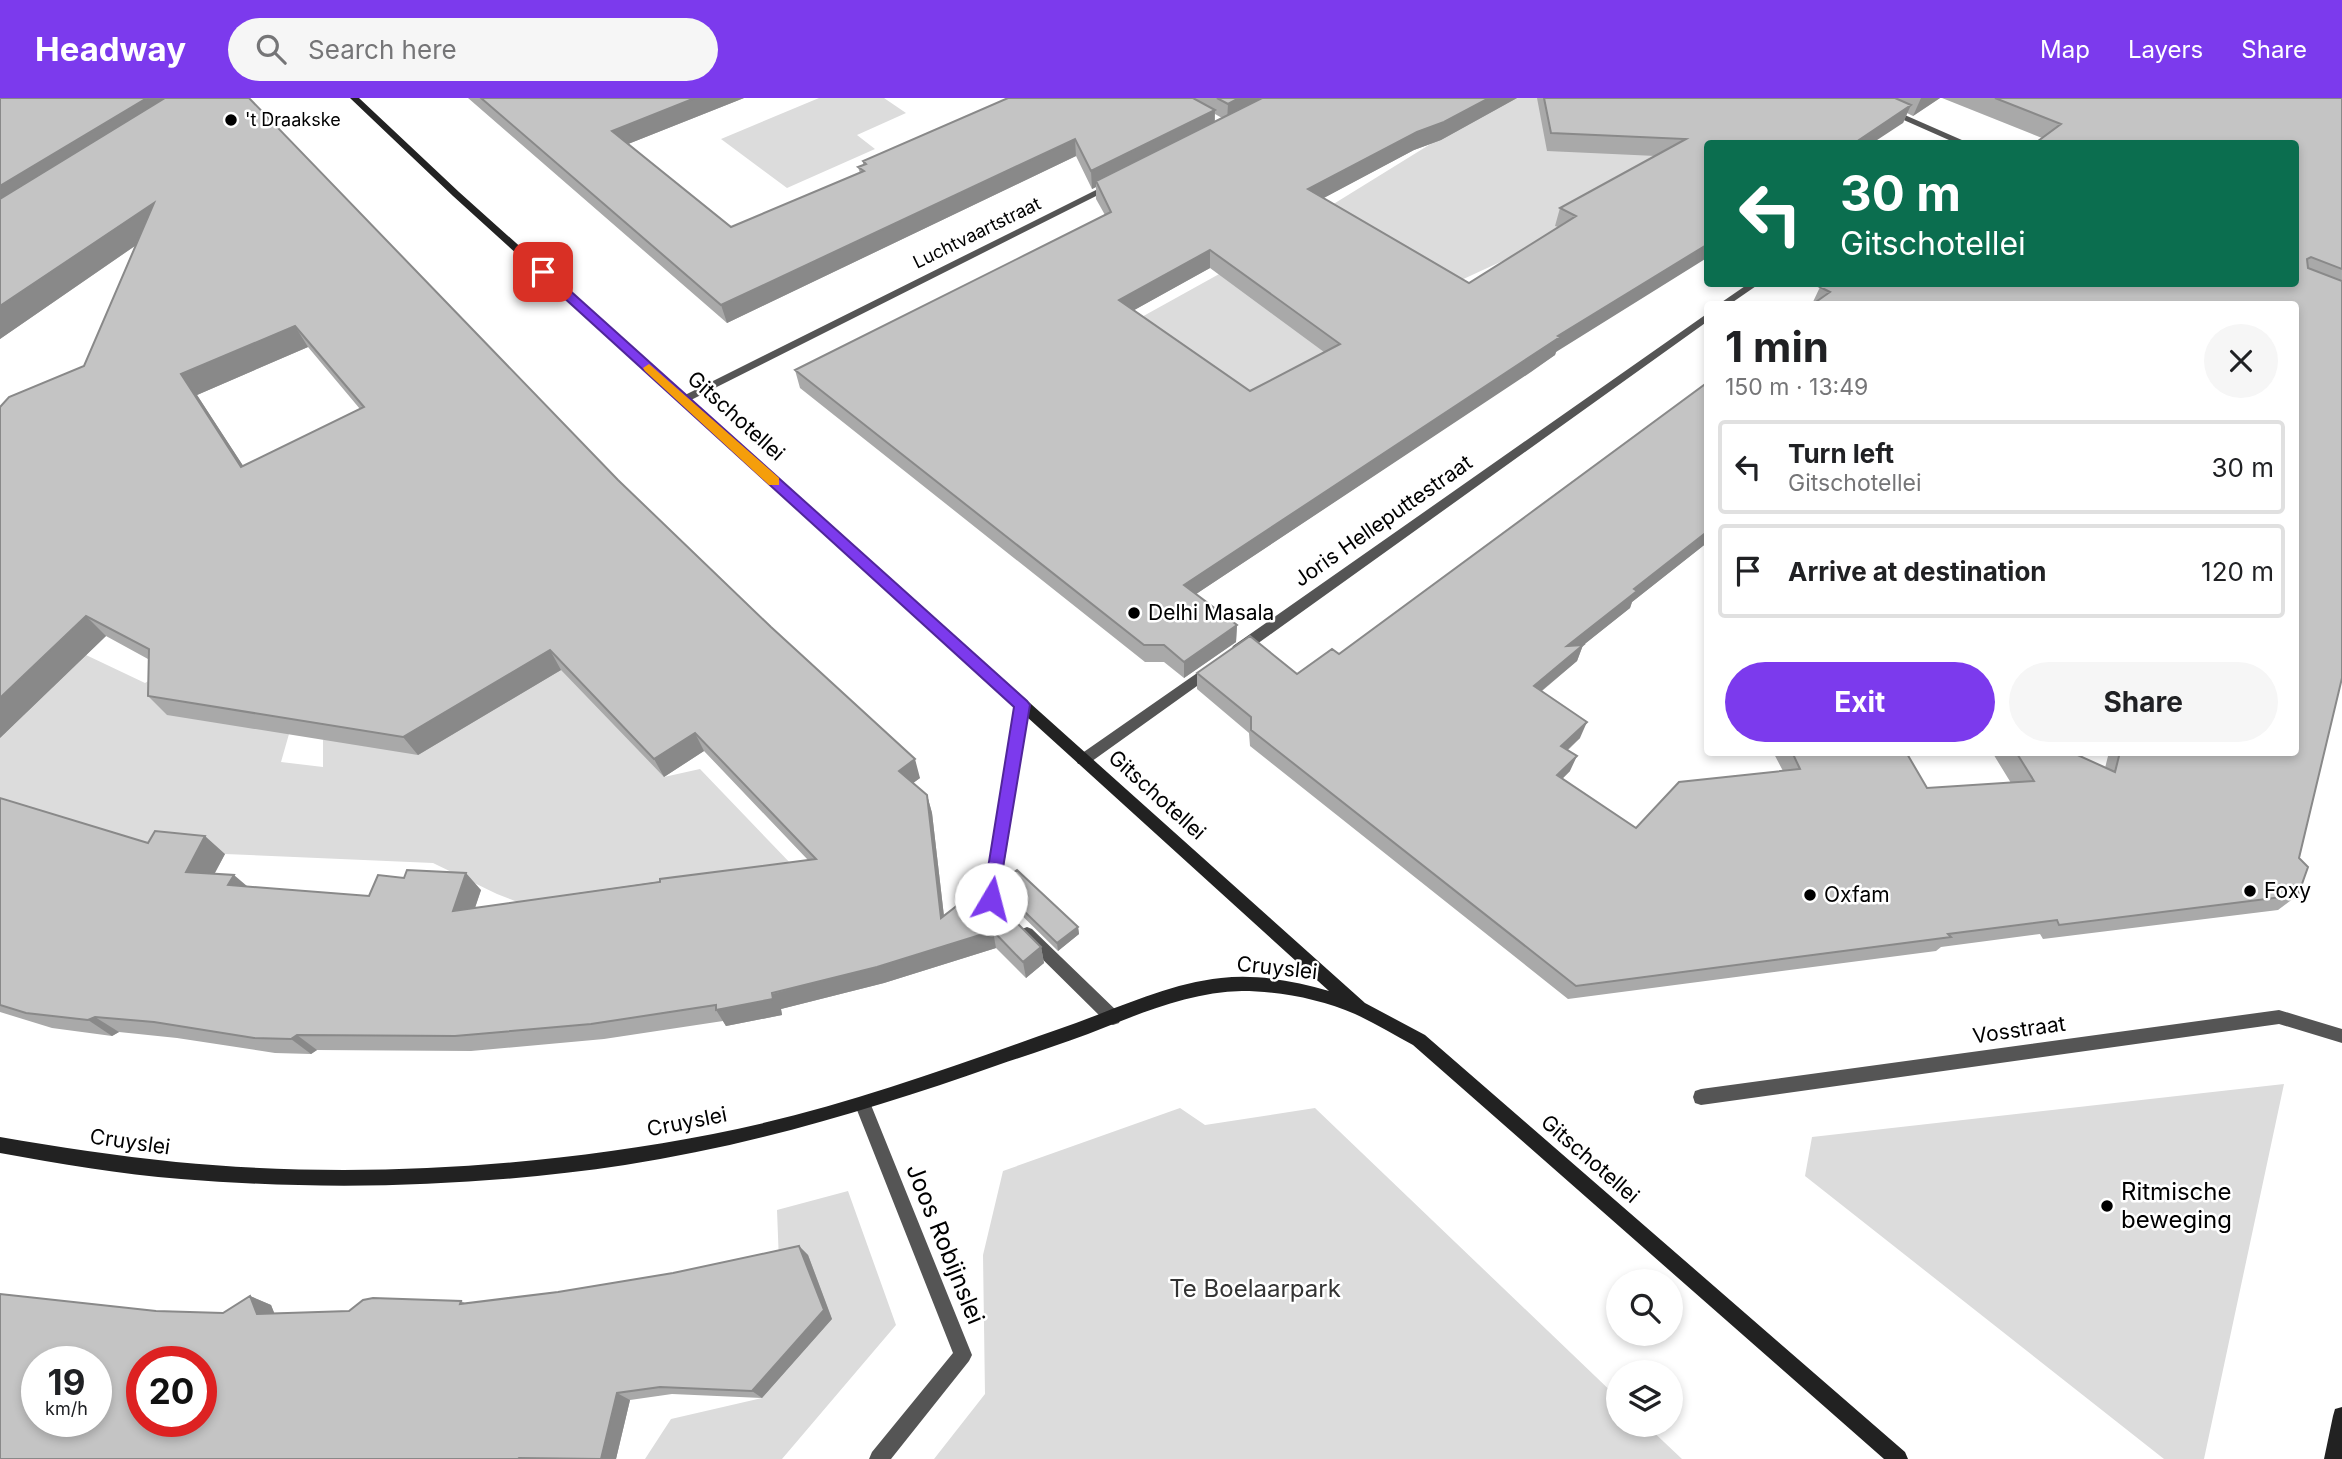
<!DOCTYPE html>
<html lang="en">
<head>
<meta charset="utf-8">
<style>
	:root { --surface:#fff; --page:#f6f6f6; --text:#202124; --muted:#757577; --line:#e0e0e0; --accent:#7c3aed }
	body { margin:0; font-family:Inter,sans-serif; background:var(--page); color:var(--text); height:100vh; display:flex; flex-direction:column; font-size:26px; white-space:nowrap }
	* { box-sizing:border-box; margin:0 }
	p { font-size:23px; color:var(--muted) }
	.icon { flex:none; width:38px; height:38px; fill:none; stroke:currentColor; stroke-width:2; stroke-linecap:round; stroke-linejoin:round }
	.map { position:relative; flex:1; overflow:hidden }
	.details { position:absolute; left:1704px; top:203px; width:595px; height:455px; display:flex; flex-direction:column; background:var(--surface); border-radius:7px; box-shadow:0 4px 10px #0003 }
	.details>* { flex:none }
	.banner { position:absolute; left:1704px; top:42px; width:595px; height:147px; border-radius:7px; box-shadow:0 4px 10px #0003; background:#0b6e4f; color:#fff; overflow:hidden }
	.tools { position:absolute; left:1606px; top:1171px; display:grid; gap:14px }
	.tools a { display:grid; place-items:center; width:77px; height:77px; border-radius:50%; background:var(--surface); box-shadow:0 4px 10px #0003; font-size:35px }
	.speed { position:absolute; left:21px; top:1248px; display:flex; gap:14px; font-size:35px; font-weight:700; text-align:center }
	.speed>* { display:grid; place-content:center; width:91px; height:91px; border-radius:50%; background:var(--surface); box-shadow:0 4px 10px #0003; line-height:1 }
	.speed small { font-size:18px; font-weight:400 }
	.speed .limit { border:10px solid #d22; background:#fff; color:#111 }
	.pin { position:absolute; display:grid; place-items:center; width:60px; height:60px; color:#fff; margin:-30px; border-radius:14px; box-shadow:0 4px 10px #0006 }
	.me { position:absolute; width:77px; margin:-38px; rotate:8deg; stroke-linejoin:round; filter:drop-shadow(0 0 5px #0008) }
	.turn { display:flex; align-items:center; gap:24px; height:147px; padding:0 21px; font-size:32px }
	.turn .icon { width:91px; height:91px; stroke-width:2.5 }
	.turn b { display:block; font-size:49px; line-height:60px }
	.round { display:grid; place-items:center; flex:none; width:74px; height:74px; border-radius:37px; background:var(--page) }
	.overview { display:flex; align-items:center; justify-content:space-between; height:119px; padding:0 21px }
	h1 { font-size:42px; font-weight:700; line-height:52px }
	.cta { display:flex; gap:14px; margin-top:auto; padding:14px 21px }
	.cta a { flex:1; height:80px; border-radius:42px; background:var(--accent); color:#fff; font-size:28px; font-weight:700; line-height:80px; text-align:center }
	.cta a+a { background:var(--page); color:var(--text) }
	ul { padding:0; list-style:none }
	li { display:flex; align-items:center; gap:21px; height:94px; margin:0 14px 10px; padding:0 7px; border:4px solid var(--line); border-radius:7px }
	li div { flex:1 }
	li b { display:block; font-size:26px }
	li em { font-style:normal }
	header { display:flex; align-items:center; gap:42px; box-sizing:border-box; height:98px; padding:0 35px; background:var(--accent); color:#fff }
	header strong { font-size:33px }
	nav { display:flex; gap:38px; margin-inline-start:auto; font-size:24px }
	.search { width:490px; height:63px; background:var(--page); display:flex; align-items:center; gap:18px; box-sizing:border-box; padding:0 24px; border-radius:38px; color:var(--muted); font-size:26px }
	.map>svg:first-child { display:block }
</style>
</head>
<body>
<header>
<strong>Headway</strong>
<div class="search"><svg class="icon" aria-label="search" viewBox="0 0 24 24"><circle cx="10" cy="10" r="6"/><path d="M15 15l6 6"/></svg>Search here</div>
<nav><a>Map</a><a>Layers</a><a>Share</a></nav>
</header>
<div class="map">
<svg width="2342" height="1361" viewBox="0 0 2342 1361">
	<rect width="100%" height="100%" fill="#fff"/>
	<path fill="#dcdcdc" d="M819,0H884L906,15L857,37L875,51L787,90L721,41Z
		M1505,0H1652L1725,26L1522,154L1433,195L1246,321L1084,251L1230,170Z
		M86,557L145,585L168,571L289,636L281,664L323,669V642L576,563L664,679L700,671L794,769L553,818L497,796L433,765L225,756L176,751L72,733L0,699V640Z
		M2284,986L2204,1361H2164L1805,1078L1812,1039Z
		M1180,1010L1205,1027L1315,1010L1619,1301V1326L1646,1327L1682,1361H934L985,1296L983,1157L1003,1073Z
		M848,1093L896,1227L782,1361H645L671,1321L762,1300L832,1221L808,1158L779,1164L777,1112Z"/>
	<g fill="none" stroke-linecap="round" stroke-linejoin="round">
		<path fill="#555" fill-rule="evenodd" d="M1022,602L1029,607L999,799L1010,812L1008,817C998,820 988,810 984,801L1015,607Z
			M1027,829L1032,831L1119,915L1121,920L1119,925L1113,927L1107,925L1022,841L1019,836L1022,831Z"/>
		<path fill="#555" fill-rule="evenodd" d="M1854,0H1866L1971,46H1958Z
			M1110,85L1118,87L687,304H679L677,301Z
			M1748,186H1759L1730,206H1719Z
			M1708,215V223L1243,556H1233L1231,552L1233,548Z
			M1213,564L1220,569L1218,573L1088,666H1078L1076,662L1078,658Z
			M2279,912L2342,931V945L2279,926L1701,1007L1695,1005L1693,999L1695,993L1701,991Z
			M863,999L869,1001L871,1007L972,1257L969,1263L891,1361H869L872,1354L953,1255L855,1007L857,1001Z"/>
		<path fill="#222" fill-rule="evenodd" d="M350,0H359L459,94L1365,905L1425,937L1905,1354L1908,1361H1884L1413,947C1394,937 1375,925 1355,916C1321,901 1279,893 1242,893C1188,894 1137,917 1088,936C1058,947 1028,957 998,967C876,1010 754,1047 625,1067C478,1089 329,1093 181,1081C120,1076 60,1066 0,1055V1039C58,1049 117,1058 176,1064C354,1081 537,1070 713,1036C831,1013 945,971 1059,931C1112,913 1165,886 1221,880C1258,876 1294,883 1329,893L453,98Z
			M2342,1309V1361H2324L2333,1318L2335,1311Z"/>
	</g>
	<path fill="#a9a9a9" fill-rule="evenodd" d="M0,0L618,382L920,680L913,685L927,697L932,715L944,818L1041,849L1044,865L1026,880L996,850L884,885L781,911L782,917L726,928L723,923L604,941L471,953L317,952L311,956L275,955L177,940L119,934L112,938L52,930L0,914V700L148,745L225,756L215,775L248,789L369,798L481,792L475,810L808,762L704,653L664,679L561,572L418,657L167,617L148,598V561L106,538L0,640L84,268L135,148L0,241ZM308,249L360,311L243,368L197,297Z
		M468,0H744L628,46L731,129L860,75L858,69L863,67V63L1008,0H1517L1441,42L1414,52L1323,100L1469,185L1558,129L1555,128L1560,110L1656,58L1547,53L1537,0H1940L1913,18L1907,15L1903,25L1708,46L1556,254L1555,257L1196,496L1237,527L1236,544L1184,580L1164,564H1145L800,290L795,272L1105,117L1096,101V89L1092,91L1076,58L727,225ZM1215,16L1222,20L1215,24ZM1210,170L1324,254L1250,293L1134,212Z
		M1942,0H2342V580L2299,760L2298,797L2278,812L2043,841L2040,836L1941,849L1936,853L1568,901L1250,648L1249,635L1197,591V575L1297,576L1339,556L1708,284V444L1632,504L1630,510L1583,547L1577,563L1542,593L1580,640L1568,652L1570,673L1562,681L1636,730L1783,673L1773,654H1906L1927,690L2011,685L1992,654H2071L2105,670L2109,654H2296V206H1812L1820,189L2296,186L2042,40Z
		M1000,790L1078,829L1079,836L1058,853L1002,798Z
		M799,1148L808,1157L832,1221L762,1300L672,1296L630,1302L616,1361H0L156,1213L223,1215L250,1198L271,1207L274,1215L349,1213L461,1203L465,1205L558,1194L673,1175Z"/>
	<path fill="#898989" d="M147,0H193L0,119V88Z
		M695,0H744L618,50L612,33Z
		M1239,0H1273L1227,23L1228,6Z
		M1489,0H1517L1441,42L1414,52L1307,109L1308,91L1417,34Z
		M1921,0H1940L1913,18Z
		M1911,7L1903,25L1871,46H1853Z
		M1215,12L1214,30L1096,83V89L1092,91L1091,73Z
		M1075,41L1076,58L727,225L721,207Z
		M154,105L168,125L0,241V208Z
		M1708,146V159L1702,163L1556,254L1555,257L1531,274L1184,504V487L1558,238Z
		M1210,152V170L1120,220L1119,202Z
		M295,228L308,249L197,297L257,389L241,369L181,276Z
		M1708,433V444L1632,504L1630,510L1561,565L1567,548L1634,491Z
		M86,518L106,538L0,640V600Z
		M1237,527L1236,544L1184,580V564Z
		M1583,547L1577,563L1528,604L1534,588Z
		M550,552L561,572L418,657L403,639Z
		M1587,624L1580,640L1555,663L1561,648Z
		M695,635L704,653L664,679L654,661Z
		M1577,658L1570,673L1550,693L1557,677Z
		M915,661L920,680L905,691L899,673Z
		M927,697L932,715L946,836L941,820Z
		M205,738L225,756L206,791L186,774Z
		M466,775L481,792L468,830L453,813Z
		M234,777L254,794L228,787Z
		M1078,829L1079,836L1058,853L1057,845Z
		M993,833L996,850L884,885L781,911L782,917L726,928L716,912Z
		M1041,849L1044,865L1026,880L1023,864Z
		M95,919L119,934L112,938L88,922Z
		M297,937L317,952L311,956L291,941Z
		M799,1148L808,1157L832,1221L762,1300L752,1293Z
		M250,1198L271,1207L278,1224L257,1216Z
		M617,1295L630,1302L616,1361H601Z"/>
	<path fill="#c4c4c4" stroke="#898989" stroke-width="2" fill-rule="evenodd" d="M0,0H147L0,88Z
		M165,0H249L618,382L771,529L915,661L899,673L927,697L941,820L981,789L1041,849L1023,864L993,833L877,869L772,895L773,901L716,912V907L591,926L455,938L297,937L291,941L254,940L154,924L95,919L88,922L26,915L0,907V700L148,745L155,733L205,738L186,774L234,777L228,787L369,798L378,777L404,780L407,772L466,775L453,813L660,784V781L816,761L695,635L654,661L550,552L403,639L148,598L149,551L86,518L0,600V309L9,299L84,268L154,105L0,208V101ZM295,228L364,309L241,369L181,276Z
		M481,0H695L612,33L731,129L864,73L858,69L866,66L863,63L1008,0H1193L1215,12L1091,73L1075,41L721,207Z
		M1217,0H1239L1228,6Z
		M1262,0H1489L1444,24L1417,34L1308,91L1469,185L1576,118L1560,110L1686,41L1551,35L1544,0H1895L1911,7L1853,46H1708V146L1558,238L1560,239L1184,487L1237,527L1184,564L1164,547H1144L795,272L1111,114L1096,83ZM1210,152L1340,246L1250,293L1119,202Z
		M1995,0H2342V171L2311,159L2307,161L2308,170L2342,183V580L2299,760L2308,769L2298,797L2059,827L2057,822L1948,836L1951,839L1576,888L1251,632V619L1197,575L1250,538L1297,576L1332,551L1339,556L1708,284V433L1634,491L1637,493L1567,548L1583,547L1534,588L1587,624L1561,648L1577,658L1557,677L1636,730L1679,684L1800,671L1792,654H1906L1927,690L2034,683L2016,654H2071L2115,674L2120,654H2296V206H1813L1830,194L1820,189L1827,186H2296V46H2034L2061,26Z
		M1017,772L1078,829L1057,845L1000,790L1001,784Z
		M799,1148L824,1212L752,1293L660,1289L617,1295L601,1361L519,1360L518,1361H0V1196L156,1213L223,1215L250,1198L257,1216L349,1213L363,1202L373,1200L461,1203L460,1206L558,1194L673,1175ZM37,1264H96V1323H37ZM142,1264H201V1323H142Z"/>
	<path fill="#7c3aed" stroke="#51269a" stroke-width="2" d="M539,172H547L1027,603L1030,607L997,806L991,808L985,806L983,801L1014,609L539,177Z"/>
	<path fill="#f59e0b" d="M649,266L779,380V387H769L645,273L643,270Z"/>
	<g fill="#000" stroke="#fff" stroke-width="2.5">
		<circle cx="231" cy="22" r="7"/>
		<circle cx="1134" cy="515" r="7"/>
		<circle cx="2250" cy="793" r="7"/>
		<circle cx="1810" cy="797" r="7"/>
		<circle cx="2107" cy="1108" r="7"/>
	</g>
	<g text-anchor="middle" stroke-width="5" stroke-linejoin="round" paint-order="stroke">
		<g font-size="18" fill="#000" stroke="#fff" text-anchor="start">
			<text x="245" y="28">'t Draakske</text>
		</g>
		<g font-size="18" fill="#000" stroke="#fff">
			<text transform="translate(977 135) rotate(-26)" y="6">Luchtvaartstraat</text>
		</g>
		<g font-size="21" fill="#000" stroke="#fff">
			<text transform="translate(736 318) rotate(42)" y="7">Gitschotellei</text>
			<text transform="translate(1383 423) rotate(-35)" y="7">Joris Helleputtestraat</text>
			<text transform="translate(1157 697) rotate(42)" y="7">Gitschotellei</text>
			<text transform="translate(1277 870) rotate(6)" y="7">Cruyslei</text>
			<text transform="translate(2019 932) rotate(-8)" y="7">Vosstraat</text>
			<text transform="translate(687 1024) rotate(-11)" y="7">Cruyslei</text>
			<text transform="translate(130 1044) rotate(8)" y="7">Cruyslei</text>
			<text transform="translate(1590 1061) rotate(41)" y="7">Gitschotellei</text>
		</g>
		<g font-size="21" fill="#000" stroke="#fff" text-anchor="start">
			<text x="1148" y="522">Delhi Masala</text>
			<text x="2264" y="800">Foxy</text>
			<text x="1824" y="804">Oxfam</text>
		</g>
		<g font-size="24" fill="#000" stroke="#fff" text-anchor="start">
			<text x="2121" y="1102">Ritmische<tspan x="2121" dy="28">beweging</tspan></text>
		</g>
		<g font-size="24" fill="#000" stroke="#fff">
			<text transform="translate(945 1146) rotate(68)" y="8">Joos Robijnslei</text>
		</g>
		<g font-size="24" fill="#333" stroke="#fff">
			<text x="1255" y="1199">Te Boelaarpark</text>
		</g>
	</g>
</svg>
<div class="tools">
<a><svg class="icon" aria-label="search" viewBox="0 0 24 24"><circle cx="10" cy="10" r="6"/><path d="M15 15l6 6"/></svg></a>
<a><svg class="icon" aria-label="layers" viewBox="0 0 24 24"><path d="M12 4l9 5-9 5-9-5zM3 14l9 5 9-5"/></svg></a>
</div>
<div class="speed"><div>19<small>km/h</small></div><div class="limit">20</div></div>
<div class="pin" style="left:543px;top:174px;background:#d93025"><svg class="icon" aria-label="arrive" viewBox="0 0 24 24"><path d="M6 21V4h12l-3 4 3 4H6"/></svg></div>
<svg class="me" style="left:991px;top:801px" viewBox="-20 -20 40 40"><circle r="19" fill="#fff"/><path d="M0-13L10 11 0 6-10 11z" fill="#7c3aed"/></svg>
<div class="banner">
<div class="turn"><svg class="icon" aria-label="left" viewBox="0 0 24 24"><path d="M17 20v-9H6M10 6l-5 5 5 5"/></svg><div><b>30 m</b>Gitschotellei</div></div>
</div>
<section class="details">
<div class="overview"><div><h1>1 min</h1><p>150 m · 13:49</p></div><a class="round"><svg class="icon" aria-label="close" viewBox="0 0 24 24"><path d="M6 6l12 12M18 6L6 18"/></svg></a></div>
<ul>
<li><svg class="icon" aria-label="left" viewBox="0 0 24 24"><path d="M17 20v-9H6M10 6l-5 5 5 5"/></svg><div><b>Turn left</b><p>Gitschotellei</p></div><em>30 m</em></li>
<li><svg class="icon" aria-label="arrive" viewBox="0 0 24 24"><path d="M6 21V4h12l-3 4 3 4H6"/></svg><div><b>Arrive at destination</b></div><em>120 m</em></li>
</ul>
<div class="cta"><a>Exit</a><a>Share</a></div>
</section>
</div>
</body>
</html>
